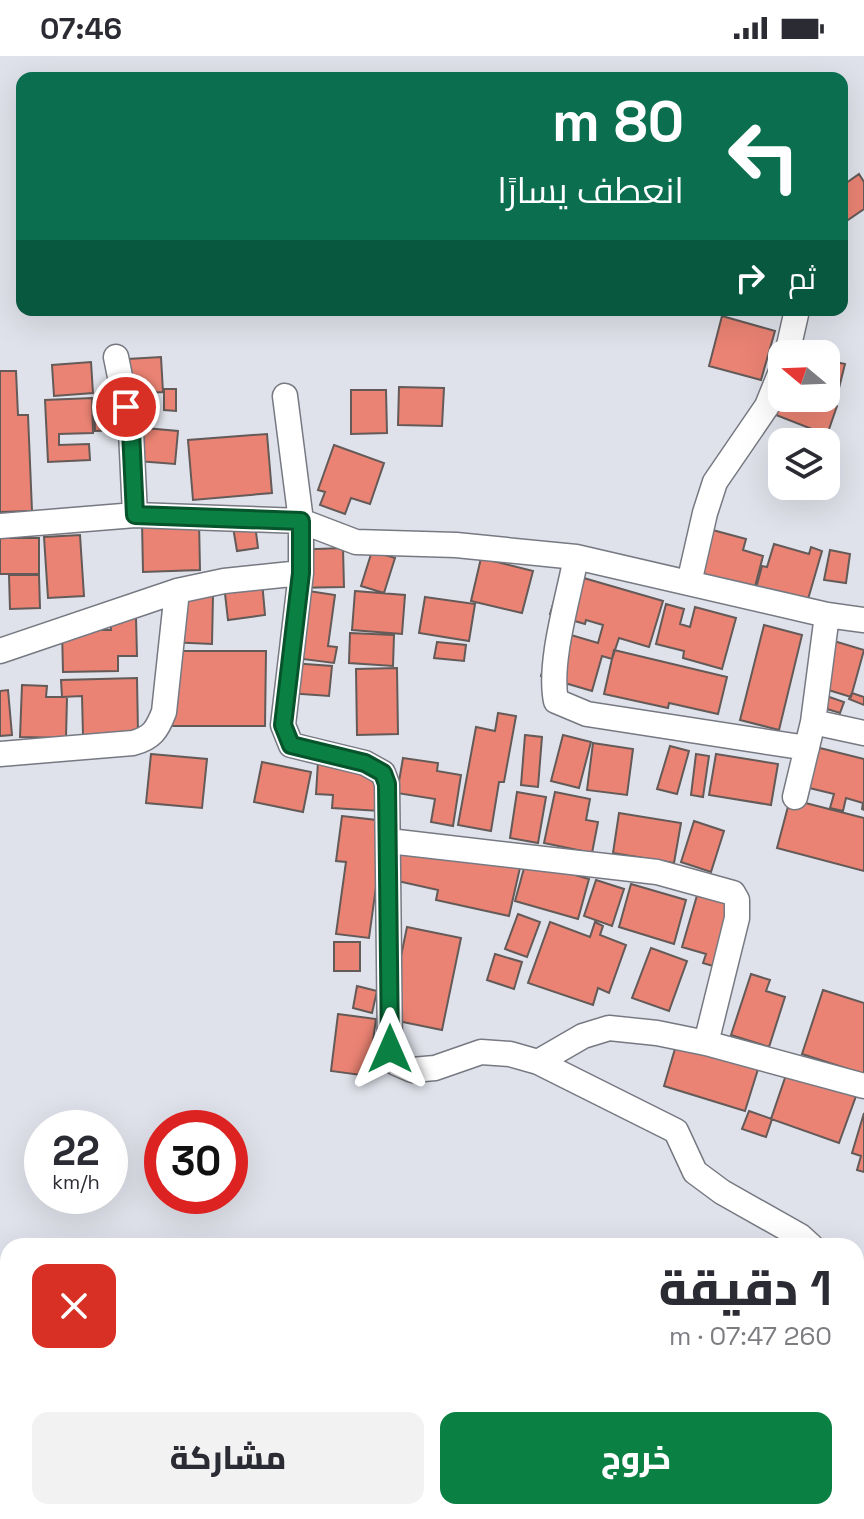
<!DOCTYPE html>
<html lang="ar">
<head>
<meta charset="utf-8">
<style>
	:root { --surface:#fff; --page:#f2f2f3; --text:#2b2b33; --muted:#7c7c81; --accent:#0b8043 }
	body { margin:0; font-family:"Space Grotesk",Cairo,sans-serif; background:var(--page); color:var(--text); direction:rtl; height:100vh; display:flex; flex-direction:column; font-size:30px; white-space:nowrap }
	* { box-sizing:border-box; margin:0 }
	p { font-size:26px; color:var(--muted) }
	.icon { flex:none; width:44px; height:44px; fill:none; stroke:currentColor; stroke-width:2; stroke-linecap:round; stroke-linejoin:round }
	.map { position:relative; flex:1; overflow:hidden; direction:ltr }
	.panel { position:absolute; left:0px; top:1182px; width:864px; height:282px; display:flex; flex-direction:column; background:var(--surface); border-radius:24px 24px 0 0; box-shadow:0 8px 32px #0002; direction:rtl }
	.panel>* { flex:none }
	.guide { position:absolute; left:16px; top:16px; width:832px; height:244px; border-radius:16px; box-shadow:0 8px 32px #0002; direction:rtl; background:#0b6e4f; color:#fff; overflow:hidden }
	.needle { width:52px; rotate:289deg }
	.fabs { position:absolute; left:768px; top:284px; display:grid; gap:16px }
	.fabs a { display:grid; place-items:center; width:72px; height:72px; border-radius:16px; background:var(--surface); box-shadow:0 8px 32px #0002; font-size:40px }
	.speed { position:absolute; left:24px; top:1054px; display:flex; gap:16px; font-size:40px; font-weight:700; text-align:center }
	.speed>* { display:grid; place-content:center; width:104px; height:104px; border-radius:50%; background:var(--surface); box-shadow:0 8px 32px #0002; line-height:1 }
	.speed small { font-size:20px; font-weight:400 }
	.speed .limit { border:12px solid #d22; background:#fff; color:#111 }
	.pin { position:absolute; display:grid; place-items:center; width:68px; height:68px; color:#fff; margin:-34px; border:4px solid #fff; border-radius:50%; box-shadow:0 2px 8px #0007 }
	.me { position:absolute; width:88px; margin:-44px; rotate:0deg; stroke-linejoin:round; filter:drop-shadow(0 0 6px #0008) }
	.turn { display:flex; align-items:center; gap:28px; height:168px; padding:0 32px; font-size:36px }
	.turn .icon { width:104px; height:104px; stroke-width:2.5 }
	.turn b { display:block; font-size:56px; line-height:68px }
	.then { display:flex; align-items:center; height:76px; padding:0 32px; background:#0003; gap:16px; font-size:30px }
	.round { display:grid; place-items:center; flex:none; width:84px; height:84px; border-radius:16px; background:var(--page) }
	.summary { display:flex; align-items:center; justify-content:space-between; height:136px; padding:0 32px }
	h1 { font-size:48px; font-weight:800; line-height:60px }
	.button { display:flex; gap:16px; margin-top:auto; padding:16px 32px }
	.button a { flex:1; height:92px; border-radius:16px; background:var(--accent); color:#fff; font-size:32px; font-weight:800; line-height:92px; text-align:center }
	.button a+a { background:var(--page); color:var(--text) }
	.status { display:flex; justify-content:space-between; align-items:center; height:56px; padding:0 40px; background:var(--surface); direction:ltr }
	.status svg { height:22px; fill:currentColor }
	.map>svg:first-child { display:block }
</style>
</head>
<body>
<div class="status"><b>07:46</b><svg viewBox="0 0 49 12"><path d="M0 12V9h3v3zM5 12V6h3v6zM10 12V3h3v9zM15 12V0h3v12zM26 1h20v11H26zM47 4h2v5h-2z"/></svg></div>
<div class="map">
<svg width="864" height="1463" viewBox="0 0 864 1463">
	<rect width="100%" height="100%" fill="#e0e2eb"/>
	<path fill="#ea8373" stroke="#645a58" stroke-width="2" d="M859,118L864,126V153L842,168V130Z
		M722,260L775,275L761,324L709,310Z
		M161,301L163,336L112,339L110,304Z
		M826,304L845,308L837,340L826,337Z
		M91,306L93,337L54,340L52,309Z
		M0,315H16L18,359H28L32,455L0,456Z
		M399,331L444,332L442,370L398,369Z
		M164,333H176V355L164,354Z
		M351,334H386L387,377L351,378Z
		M92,342L93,377L59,378V389L89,388L90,404L48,406L45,344Z
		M782,342H817L837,350L827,379L771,357Z
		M120,343L121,374L95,375L94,344Z
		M129,352L146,353L145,372L178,375L175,408L125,404Z
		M267,378L272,437L193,444L188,384Z
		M334,389L384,407L370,448L351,442L345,458L320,449L325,436L318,434Z
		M199,465L200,514L143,516L142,466Z
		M255,468L258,492L237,495L233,471Z
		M694,469L746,483L743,494L763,500L752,542L680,522Z
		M80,479L84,540L48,542L44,481Z
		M0,482H39V518H0Z
		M774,488L809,498L811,491L822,495L806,550L755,536L762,510L767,511Z
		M343,492L344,531L292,532L290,494Z
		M830,494L850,498L846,527L824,524Z
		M372,495L395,502L384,537L361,530Z
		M481,502L533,515L522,557L471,545Z
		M563,516L663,545L649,591L619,582L612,603L602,600L592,635L541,620L554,574L598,587L603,569L586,564L585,568L550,558Z
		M9,519H39L40,552L10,553Z
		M262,525L265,559L228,564L224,529Z
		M302,534L335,539L328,590L337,591L334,607L287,601Z
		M355,535L405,539L402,578L352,574Z
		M169,538L213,539L212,588L168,586Z
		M425,541L475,548L469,585L419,577Z
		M666,548L684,553L680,568L690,571L695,551L736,562L722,613L683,602L684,595L656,588Z
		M136,561L137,600H118V615L63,616L62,574H111L110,562Z
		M764,569L802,579L779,674L740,664Z
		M350,577L394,579L393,610L349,607Z
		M824,582L864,594L851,641L809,628Z
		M437,586L466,589L464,605L434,602Z
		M614,594L727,621L718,658L669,647L668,652L604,638Z
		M165,595H266L265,670H164Z
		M291,607L332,610L329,640L288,637Z
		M397,612L398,678L357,679L356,613Z
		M137,622L138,677L83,679L82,640L62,641L61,624Z
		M22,629L47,630L46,641H67L66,682L20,681Z
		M8,634L12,679L0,680V635Z
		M815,636L844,646L840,657L811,648Z
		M852,637L864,641V649L849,643Z
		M498,657L516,660L504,726H499L491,775L458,769L476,671L495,675Z
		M525,679L542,681L538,731L521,729Z
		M563,679L591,686L579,732L551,725Z
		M593,687L633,693L627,739L587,734Z
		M808,689L864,703V754L862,753L863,747L846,742L843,755L830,752L834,738L797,729Z
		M670,690L689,695L677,738L657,733Z
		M151,698L207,703L202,752L146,747Z
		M696,698L709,700L703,741L691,739Z
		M716,698L778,708L771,749L709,739Z
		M403,702L438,707L437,715L461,719L453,770L431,766L435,743L397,737Z
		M262,706L311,716L303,756L254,746Z
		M318,706L383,711L380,755L332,752L333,739L316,738Z
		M517,736L546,741L538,787L510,782Z
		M555,736L590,743L586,764L598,766L592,797L544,787Z
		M790,743L864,762V815L777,792Z
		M619,757L681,767L674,807L613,797Z
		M342,760L385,765L369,882L336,878L346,806L336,805Z
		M694,765L724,775L711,816L681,806Z
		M404,776L522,803L509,860L436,844L438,834L393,824Z
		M526,805L589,823L578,863L515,845Z
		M596,824L624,833L612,870L584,860Z
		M631,828L686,844L674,888L619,871Z
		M698,836L740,848L713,910L703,907L706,898L682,891Z
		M518,858L540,866L527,901L505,893Z
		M550,866L590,881L595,866L603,870L600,879L626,889L609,937L598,932L593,949L528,927Z
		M407,871L461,882L442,974L388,963Z
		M334,886H360V915H334Z
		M651,892L687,905L669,955L632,942Z
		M495,898L522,906L514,933L487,924Z
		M751,918L770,924L766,935L785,941L769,991L731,979Z
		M357,930L377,935L372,957L353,952Z
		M823,934L864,947V1018L802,998Z
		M338,958L376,963L368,1020L331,1015Z
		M677,986L759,1010L745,1055L664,1030Z
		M787,1016L856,1040L839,1087L771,1063Z
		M749,1055L772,1063L766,1081L742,1073Z
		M864,1057V1116L857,1114L861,1100L852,1097Z
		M0,1380L8,1382L0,1407Z"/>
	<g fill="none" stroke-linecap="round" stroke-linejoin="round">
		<defs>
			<path id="street" d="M787,298L797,254
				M116,301L131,375L135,459
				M285,340L301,465V517L283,669L291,689L365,707L383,717L387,728L390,993L396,1007L412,1014L435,1012L481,996L510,998L538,1006L676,1075L695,1116L722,1136L800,1180L811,1190
				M0,470L135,459L301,465L356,486L456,489L576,501L827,559L864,564
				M576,501C569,540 548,606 556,645L587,658L807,692
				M689,527L705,457L715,426L767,350L782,313
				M0,595L177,535L224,525L301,517
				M813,666L864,677
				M0,698L133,687C152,682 157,674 164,656L177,535
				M795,741L813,666L827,559
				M389,785L657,816L733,837L737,844V862L706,987
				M538,1006L583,980L609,972L657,977L706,987L864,1030
				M856,1235L864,1243"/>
		</defs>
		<use href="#street" stroke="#777982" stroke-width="27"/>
		<use href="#street" stroke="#fff" stroke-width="24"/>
	</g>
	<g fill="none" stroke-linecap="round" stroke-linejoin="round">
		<defs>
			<path id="route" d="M126,351L131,375L135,459L301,465V517L283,669L291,689L365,707L383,717L387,728L390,993"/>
		</defs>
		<use href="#route" stroke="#07532c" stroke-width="20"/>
		<use href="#route" stroke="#0b8043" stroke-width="14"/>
	</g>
</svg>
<div class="fabs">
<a><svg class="needle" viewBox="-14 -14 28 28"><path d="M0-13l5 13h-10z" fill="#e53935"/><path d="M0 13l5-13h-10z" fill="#7c7c81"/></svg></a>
<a><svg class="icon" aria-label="layers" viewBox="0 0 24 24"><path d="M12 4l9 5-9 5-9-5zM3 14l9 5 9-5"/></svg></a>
</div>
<div class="speed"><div>22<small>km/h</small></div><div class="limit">30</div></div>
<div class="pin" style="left:126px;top:351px;background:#d93025"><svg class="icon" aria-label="arrive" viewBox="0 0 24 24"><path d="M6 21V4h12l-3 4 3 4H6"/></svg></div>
<svg class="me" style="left:390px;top:993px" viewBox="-20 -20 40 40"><path d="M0-17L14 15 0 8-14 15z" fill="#0b8043" stroke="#fff" stroke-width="4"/></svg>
<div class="guide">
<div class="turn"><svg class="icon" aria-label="left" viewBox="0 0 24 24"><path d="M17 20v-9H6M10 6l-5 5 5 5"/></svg><div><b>80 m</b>انعطف يسارًا</div></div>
<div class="then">ثم<svg class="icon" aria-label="right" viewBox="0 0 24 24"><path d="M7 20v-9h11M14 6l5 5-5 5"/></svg></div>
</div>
<section class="panel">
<div class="summary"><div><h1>1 دقيقة</h1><p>260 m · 07:47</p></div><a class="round" style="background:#d93025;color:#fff"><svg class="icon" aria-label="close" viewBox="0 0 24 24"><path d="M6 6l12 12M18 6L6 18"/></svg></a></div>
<div class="button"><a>خروج</a><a>مشاركة</a></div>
</section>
</div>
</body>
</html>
